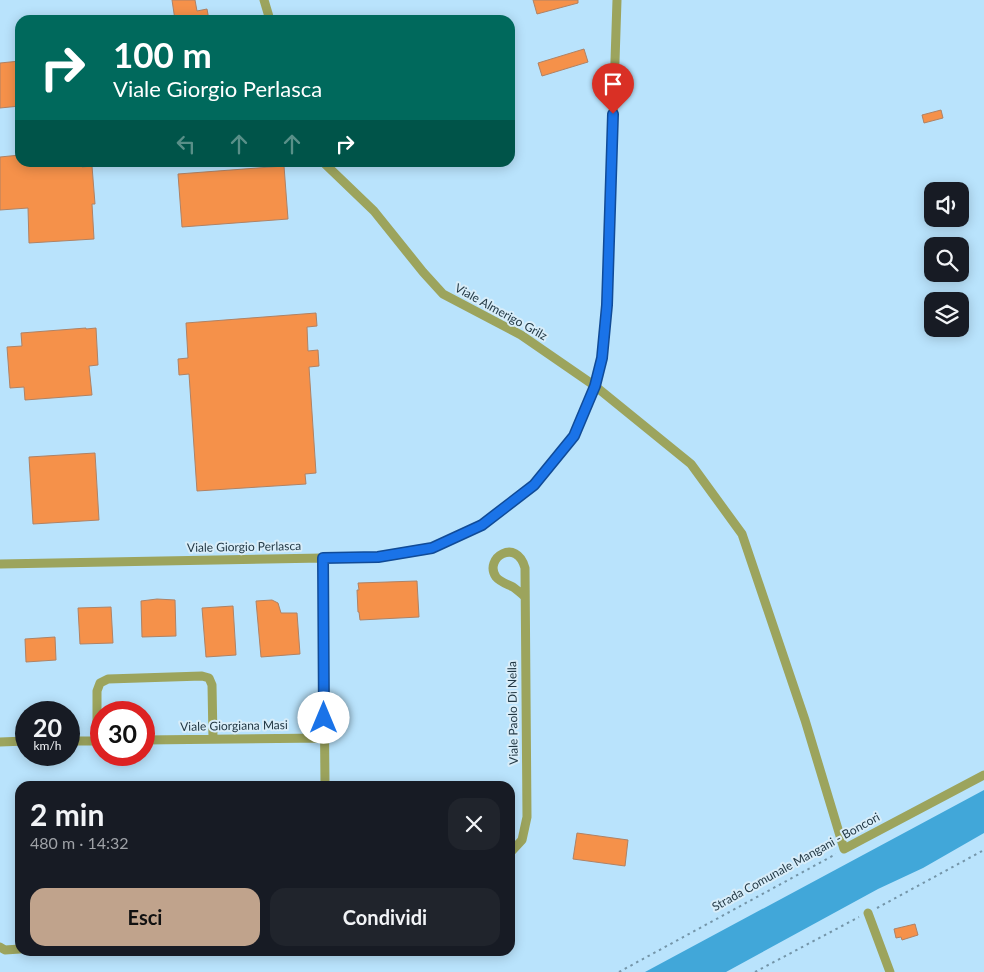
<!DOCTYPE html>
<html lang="it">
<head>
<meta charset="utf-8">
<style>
	:root { --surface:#171b24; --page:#20242c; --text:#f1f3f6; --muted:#9ea1a6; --accent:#c0a38c }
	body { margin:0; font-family:Lato,sans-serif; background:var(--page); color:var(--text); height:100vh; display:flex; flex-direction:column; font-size:19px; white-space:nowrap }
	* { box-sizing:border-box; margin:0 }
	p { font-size:16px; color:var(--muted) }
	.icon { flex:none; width:28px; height:28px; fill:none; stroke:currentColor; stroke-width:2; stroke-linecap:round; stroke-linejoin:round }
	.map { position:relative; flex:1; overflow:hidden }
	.drawer { position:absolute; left:15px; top:781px; width:500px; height:175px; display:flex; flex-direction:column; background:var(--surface); border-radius:15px; box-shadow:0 2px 12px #0003 }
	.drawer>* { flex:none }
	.top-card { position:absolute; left:15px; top:15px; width:500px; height:152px; border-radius:15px; box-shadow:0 2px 12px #0003; background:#00695c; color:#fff; overflow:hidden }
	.tools { position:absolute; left:924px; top:182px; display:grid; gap:10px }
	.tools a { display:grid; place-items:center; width:45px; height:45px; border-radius:10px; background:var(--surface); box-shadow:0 2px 12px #0003; font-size:25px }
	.speed { position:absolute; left:15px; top:701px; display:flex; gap:10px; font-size:25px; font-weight:700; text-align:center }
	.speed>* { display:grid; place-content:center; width:65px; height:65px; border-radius:50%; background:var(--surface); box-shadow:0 2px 12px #0003; line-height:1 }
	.speed small { font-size:12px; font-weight:400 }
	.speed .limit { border:8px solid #d22; background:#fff; color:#111 }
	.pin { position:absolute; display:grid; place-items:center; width:42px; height:42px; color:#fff; margin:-51px -21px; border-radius:50% 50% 50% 0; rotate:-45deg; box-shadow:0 0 5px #0007 }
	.pin .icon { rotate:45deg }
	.me { position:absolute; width:55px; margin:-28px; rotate:0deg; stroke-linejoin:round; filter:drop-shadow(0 0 4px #0008) }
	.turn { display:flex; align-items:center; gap:18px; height:105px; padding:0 15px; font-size:22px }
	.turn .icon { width:65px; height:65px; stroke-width:2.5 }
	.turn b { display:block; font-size:35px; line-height:42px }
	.lanes { display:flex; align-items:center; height:48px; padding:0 15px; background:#0003; justify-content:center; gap:25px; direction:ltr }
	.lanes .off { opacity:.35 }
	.round { display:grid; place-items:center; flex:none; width:52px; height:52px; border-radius:15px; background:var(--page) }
	.headline { display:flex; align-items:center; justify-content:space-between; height:85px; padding:0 15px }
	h1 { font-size:30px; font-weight:700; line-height:38px }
	.action { display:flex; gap:10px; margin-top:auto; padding:10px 15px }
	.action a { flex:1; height:58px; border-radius:15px; background:var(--accent); color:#111; font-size:20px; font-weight:700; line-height:58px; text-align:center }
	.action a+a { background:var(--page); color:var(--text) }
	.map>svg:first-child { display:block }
</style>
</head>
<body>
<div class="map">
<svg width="984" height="972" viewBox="0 0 984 972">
	<rect width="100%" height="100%" fill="#b9e3fc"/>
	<path fill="#41a7d9" d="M984,790V833L923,868L878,889L726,972H645Z"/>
	<path fill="#f5914a" stroke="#af8265" d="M172,0H195L197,11L207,9L209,20H175Z
		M533,0H578V3L537,14Z
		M584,49L588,62L542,76L538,63Z
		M20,61V106L0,108V63Z
		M941,110L943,118L924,123L922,115Z
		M20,155V162H82V167L92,166L95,204H92L94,239L29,243L28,208L0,210V157Z
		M284,166L288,219L182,227L178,174Z
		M316,313L317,326L307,327L308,351L318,350L319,366L309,367L316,473L305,474L306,484L197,491L189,374L179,375L178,359L188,358L186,323Z
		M86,328V329L96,328L98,365L89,366L92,395L25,400L24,387L10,388L7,347L22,346L21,333Z
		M95,453L99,520L33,524L29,457Z
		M417,581L419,617L360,620L359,612H358L357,590H359L358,583Z
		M157,599L175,600L176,636L142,637L141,601Z
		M272,600L278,603L281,613H297L300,654L261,657L256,601Z
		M233,606L236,655L206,657L202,608Z
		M111,607L113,643L80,644L78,608Z
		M55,637L56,660L26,662L25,639Z
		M577,833L628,840L625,866L573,859Z
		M915,924L918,935L902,940L901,937L896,938L894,929Z"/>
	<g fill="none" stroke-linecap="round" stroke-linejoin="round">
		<path stroke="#7495a8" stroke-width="2" stroke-dasharray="2.5 4" stroke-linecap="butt" d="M877,908L984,850
			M619,972L836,854
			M755,972L859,917"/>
		<path stroke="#9ca45d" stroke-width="9" d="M264,0L270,20
			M323,162L374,211L423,272L443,294L521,335L595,386L691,464L742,534L805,720L844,849L984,775
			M323,558L325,786
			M0,564L378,557L432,548L483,525L534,485L574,435L595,386L602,358L607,305L617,0
			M144,740L324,738
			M69,741H101
			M97,741V691L100,683L108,679L202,676L209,678L212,685L213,739
			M0,742L26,741
			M510,853L522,840L527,817L525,568C517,537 483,558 496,577C500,582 507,584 513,587C517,590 521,593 525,597
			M868,913L890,972
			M0,947L5,950L20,949"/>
	</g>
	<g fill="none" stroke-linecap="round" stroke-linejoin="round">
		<defs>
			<path id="route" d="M324,718L323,558L378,557L432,548L482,525L534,485L574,436L595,386L602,358L607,305L613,114"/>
		</defs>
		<use href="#route" stroke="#114b97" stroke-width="12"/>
		<use href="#route" stroke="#1a73e8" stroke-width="9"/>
	</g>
	<g text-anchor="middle" stroke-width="4" stroke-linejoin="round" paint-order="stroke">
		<g font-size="12" fill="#233945" stroke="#d8edf9">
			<text transform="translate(501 312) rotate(29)" y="4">Viale Almerigo Grilz</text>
			<text transform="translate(244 547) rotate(-1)" y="4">Viale Giorgio Perlasca</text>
			<text transform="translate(513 713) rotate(-91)" y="4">Viale Paolo Di Nella</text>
			<text transform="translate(234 726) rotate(-1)" y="4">Viale Giorgiana Masi</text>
			<text transform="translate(796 862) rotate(-29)" y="4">Strada Comunale Mangani - Boncori</text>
		</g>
	</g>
</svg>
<div class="tools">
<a><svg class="icon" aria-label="sound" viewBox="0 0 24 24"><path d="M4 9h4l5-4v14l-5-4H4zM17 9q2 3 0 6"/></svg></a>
<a><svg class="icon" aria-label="search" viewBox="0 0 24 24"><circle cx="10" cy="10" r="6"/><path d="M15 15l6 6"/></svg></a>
<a><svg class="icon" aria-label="layers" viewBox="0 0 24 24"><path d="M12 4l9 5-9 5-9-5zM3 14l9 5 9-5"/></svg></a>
</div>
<div class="speed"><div>20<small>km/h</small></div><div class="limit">30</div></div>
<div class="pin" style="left:613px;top:114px;background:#d93025"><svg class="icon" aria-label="arrive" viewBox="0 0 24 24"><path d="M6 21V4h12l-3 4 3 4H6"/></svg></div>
<svg class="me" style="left:324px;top:718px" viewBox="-20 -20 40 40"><circle r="19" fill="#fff"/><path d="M0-13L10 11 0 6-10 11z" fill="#1a73e8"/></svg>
<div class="top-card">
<div class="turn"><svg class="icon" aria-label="right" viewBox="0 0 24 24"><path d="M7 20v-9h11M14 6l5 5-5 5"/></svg><div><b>100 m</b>Viale Giorgio Perlasca</div></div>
<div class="lanes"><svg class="icon off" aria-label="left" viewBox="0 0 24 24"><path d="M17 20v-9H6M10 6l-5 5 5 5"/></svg><svg class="icon off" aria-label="ahead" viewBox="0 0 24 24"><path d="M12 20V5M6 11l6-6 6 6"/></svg><svg class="icon off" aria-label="ahead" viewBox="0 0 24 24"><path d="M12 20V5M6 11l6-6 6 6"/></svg><svg class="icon" aria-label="right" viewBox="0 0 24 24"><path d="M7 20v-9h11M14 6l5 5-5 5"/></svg></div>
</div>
<section class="drawer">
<div class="headline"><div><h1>2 min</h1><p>480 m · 14:32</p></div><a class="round"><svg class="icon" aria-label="close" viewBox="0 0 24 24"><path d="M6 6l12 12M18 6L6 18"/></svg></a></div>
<div class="action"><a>Esci</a><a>Condividi</a></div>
</section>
</div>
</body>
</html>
